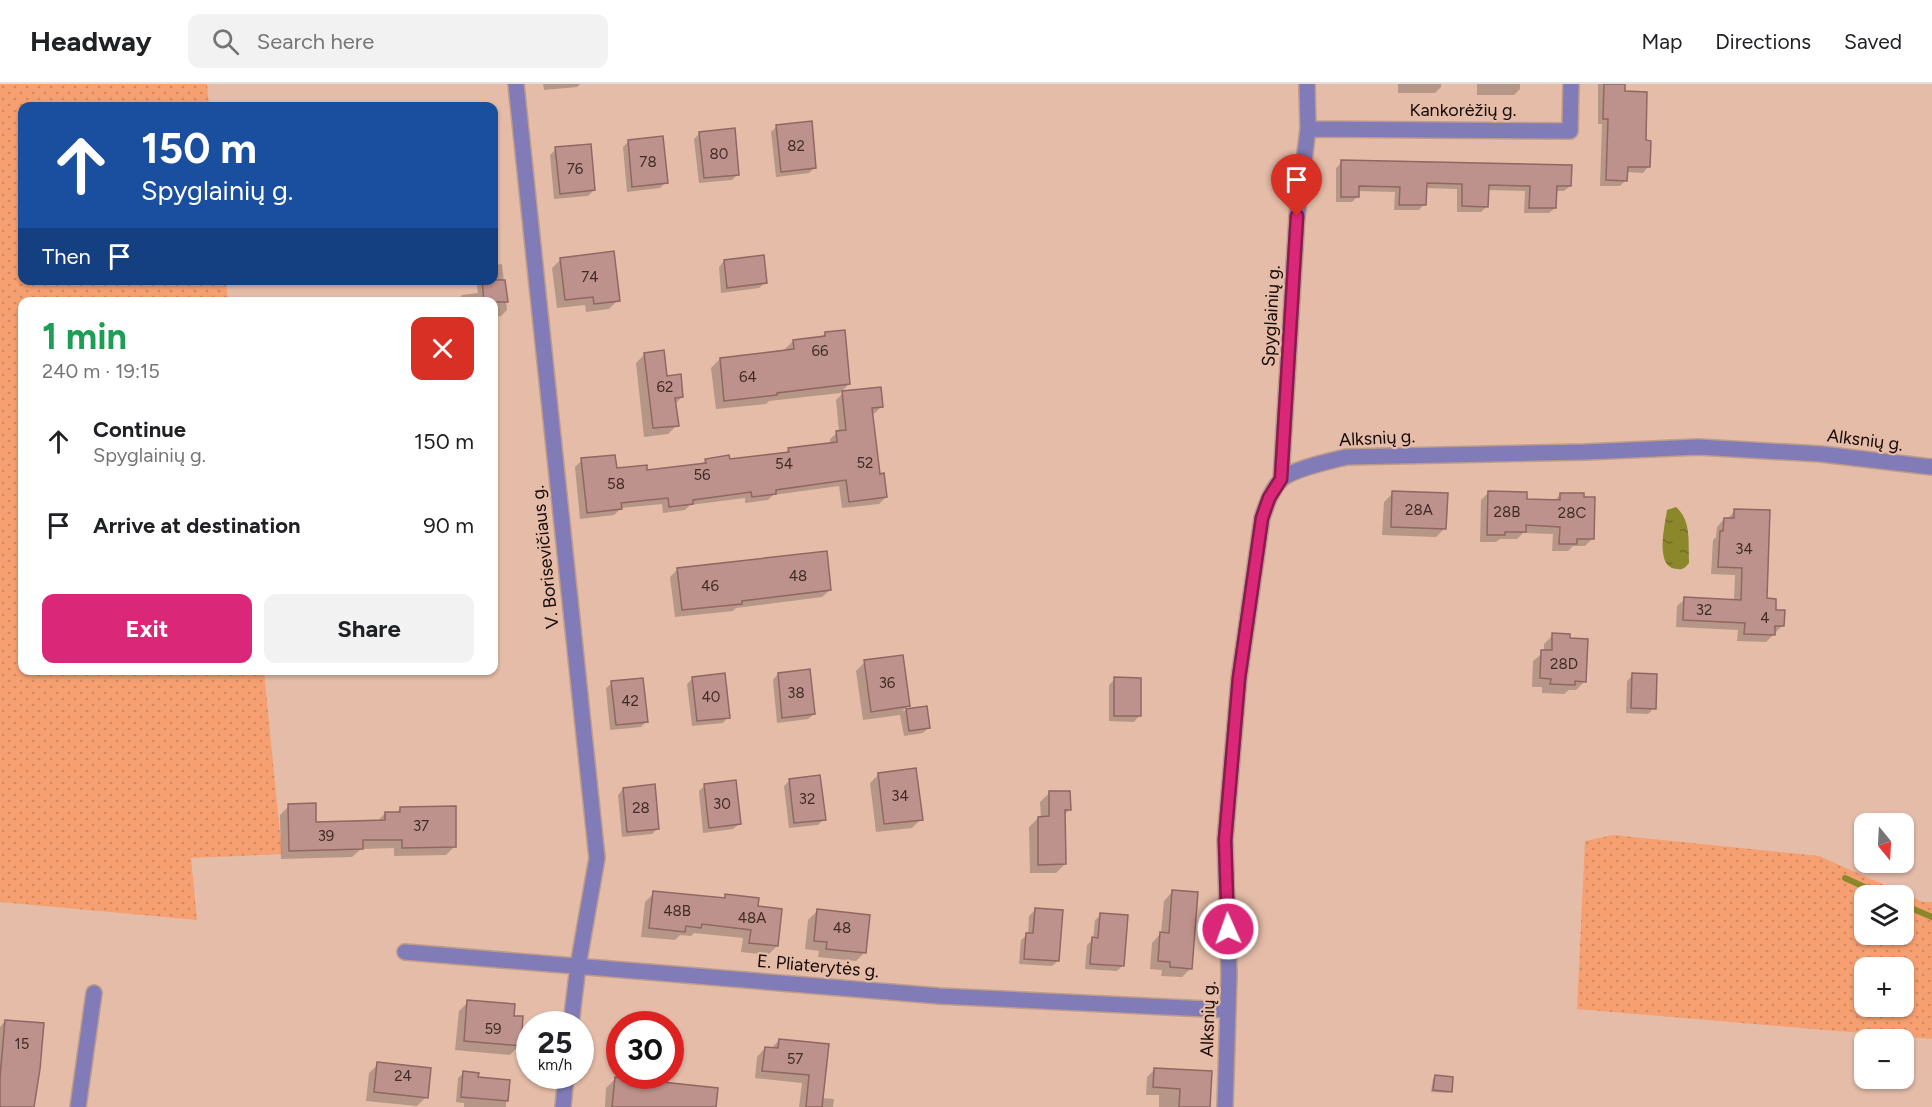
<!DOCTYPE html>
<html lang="en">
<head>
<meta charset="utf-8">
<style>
	:root { --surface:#fff; --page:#f2f2f2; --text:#202124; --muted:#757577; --line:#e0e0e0; --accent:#db2777 }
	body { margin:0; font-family:Figtree,sans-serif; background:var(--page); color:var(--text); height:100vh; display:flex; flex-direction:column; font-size:22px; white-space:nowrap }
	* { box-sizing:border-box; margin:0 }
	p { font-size:20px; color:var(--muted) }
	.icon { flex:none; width:33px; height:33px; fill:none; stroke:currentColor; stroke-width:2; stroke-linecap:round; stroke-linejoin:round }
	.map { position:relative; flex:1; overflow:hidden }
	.sheet { position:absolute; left:18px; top:213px; width:480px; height:378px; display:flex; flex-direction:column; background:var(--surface); border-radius:12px; box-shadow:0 2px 4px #0004 }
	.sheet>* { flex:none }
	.hud { position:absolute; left:18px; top:18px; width:480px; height:183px; border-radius:12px; box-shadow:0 2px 4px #0004; background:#1a4fa0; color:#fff; overflow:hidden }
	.needle { width:39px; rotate:162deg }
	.tools { position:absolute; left:1854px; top:729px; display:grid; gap:12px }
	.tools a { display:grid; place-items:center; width:60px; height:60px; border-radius:12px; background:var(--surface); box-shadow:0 2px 4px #0004; font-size:30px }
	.speed { position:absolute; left:516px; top:927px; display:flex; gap:12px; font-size:30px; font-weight:700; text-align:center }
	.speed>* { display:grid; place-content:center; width:78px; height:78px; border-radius:50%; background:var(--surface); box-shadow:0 2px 4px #0004; line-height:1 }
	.speed small { font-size:15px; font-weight:400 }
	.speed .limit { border:9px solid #d22; background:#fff; color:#111 }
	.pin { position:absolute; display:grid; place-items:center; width:51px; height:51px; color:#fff; margin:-62px -26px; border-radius:50% 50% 50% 0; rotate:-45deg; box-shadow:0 0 6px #0007 }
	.pin .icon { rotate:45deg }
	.me { position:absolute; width:66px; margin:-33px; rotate:358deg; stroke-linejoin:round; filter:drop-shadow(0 0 4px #0008) }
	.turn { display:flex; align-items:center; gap:21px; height:126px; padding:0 24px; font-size:27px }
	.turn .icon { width:78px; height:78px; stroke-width:2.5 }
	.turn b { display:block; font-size:42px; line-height:51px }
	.then { display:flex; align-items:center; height:57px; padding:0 24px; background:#0003; gap:12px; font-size:22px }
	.round { display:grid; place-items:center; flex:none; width:63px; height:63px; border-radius:12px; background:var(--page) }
	.overview { display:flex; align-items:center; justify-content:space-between; height:102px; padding:0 24px }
	h1 { font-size:36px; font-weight:700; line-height:45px; color:#1e9e55 }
	.action { display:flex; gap:12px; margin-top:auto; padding:12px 24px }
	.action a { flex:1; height:69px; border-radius:12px; background:var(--accent); color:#fff; font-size:24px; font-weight:700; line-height:69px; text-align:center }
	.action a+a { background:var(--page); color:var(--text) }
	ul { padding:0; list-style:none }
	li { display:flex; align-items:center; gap:18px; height:84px; padding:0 24px }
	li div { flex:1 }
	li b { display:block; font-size:22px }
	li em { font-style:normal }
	header { display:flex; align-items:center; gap:36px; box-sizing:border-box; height:84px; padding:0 30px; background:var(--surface); border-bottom:2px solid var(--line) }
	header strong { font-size:28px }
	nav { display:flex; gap:33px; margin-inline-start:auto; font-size:21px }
	.search { width:420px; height:54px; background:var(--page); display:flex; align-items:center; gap:15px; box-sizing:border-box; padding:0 21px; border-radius:12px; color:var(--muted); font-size:22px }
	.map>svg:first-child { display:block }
</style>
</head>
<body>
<header>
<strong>Headway</strong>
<div class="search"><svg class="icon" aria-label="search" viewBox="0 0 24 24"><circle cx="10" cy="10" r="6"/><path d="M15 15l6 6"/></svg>Search here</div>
<nav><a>Map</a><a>Directions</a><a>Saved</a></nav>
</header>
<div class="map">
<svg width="1932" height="1023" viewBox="0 0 1932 1023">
	<defs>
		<pattern id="grass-dots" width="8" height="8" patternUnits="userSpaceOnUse" patternTransform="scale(1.5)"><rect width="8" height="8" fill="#f6a072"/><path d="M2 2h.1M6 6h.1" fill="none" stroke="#d28861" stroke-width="1.8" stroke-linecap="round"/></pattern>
		<pattern id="water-ripples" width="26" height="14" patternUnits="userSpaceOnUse" patternTransform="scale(1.5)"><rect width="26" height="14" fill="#8a882a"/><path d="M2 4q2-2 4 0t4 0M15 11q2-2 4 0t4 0" fill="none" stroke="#706d22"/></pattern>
	</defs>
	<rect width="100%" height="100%" fill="#e4bca8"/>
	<path fill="url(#grass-dots)" fill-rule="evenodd" d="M0,0H207L209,22H22V196L226,197L228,217L22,218V586L264,587L282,770L191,774L197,836L0,818Z
		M1613,751L1819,772L1923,818H1932V955L1577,925L1585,757ZM1864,812H1904V850H1864ZM1864,884H1904V922H1864Z"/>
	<path fill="url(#water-ripples)" d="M1676,423C1692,437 1688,459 1689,479C1685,484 1683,486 1677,485C1654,484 1665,441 1667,426Z"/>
	<path fill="#0003" d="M543,0H580L577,3L544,6Z
		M1398,0H1441V3L1435,9H1398Z
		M1477,0H1520V5L1514,11H1477Z
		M1598,0H1624V9L1645,58L1648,83L1643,89L1626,88V96L1620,102H1600L1602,40H1598Z
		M777,42L815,83L809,89L776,93L771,48Z
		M700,49L738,90L732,96L699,99L694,55Z
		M628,58L666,98L660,104L627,108L623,63Z
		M556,65L594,106L588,112L554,115L550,71Z
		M1342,78L1570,102L1564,107H1555V124L1549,129H1524L1525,107L1487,106V122L1481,128H1457V105L1425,104L1424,120L1419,126H1394L1395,108L1358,107V112L1352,118H1336V84Z
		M561,175L618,216L609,225L586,228L585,221L557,224L552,184Z
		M724,177L765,199L759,204L721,209L719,183Z
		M502,180L507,226L501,232L494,233V218H456L462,211L478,209L476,196H494V181Z
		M825,249L849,300L840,309L769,317L766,320L716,325L711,284L720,275L784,268V266L793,257L821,254Z
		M645,270L682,313L675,320L677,341L668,350L644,353L636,279Z
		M843,309L882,322L875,329L872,330L879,392L886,413L879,420L842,424L839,402L773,411L768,416L745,419V414L690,421L685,426L663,429L662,420L621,424L614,431L580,435L575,383L582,376L616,386L646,387L701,381L706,376L728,377L784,370L789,365L830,360V355L837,349L839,348L836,316Z
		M1393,409L1445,444L1436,453L1382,451L1384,418Z
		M1488,409L1525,416L1554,417L1561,410L1592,455L1585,462H1573L1568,467H1552L1553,450L1523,449L1517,455H1500L1496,458H1480L1481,416Z
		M1735,426L1766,516L1783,541L1766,558L1737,557L1738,546L1676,543L1677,522L1685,515L1734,517L1735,491L1711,490L1713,456L1716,453L1717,443L1724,435L1727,436Z
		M678,485L830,506L822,513L736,524L733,527L675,533L670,493Z
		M1553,551L1585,597L1576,606H1569L1564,610L1542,609V603H1532L1533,577L1544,568V560Z
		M865,578L908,622L902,627L926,624L929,643L923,649L904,652L900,631L863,636L856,587Z
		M778,590L814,630L808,635L777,639L773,596Z
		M1633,591L1654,624L1648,630L1626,629L1627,597Z
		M693,594L728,633L723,639L692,642L687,600Z
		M1115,595L1139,632L1134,638L1109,637V601Z
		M612,599L647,637L641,643L610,646L606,604Z
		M879,690L921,735L912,744L876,748L870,699Z
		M790,696L824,735L818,741L789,744L784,702Z
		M705,701L739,740L733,745L703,749L699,707Z
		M623,705L658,744L652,750L622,753L618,711Z
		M1049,709L1069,726L1064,731L1065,780L1056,789H1030L1029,743L1038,734H1041L1040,718Z
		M289,722L315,740L377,738L385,729H396L401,724L455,762L446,771L394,772V764L361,765L352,773L281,775L280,731Z
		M1173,807L1191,884L1182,893L1161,892L1162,886L1150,885L1152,859L1161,849L1164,817Z
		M654,809L722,816L726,812L756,823L777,862L768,871L741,868L743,854L694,849L691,852L680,851L675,856L641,853L645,818Z
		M1035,826L1058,877L1052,882L1019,880L1021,856L1028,850L1029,832Z
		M817,827L865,868L856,877L818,873L819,867L805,865L808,836Z
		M1101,831L1123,881L1117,887L1085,885L1087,861L1093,855L1095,836Z
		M468,918L519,962L510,971L455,966L459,927Z
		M5,937L33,1023H0V943Z
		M779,956L827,961L821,1014L834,1015L833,1023H799L802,999L755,994L757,973L765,964L771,965Z
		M378,980L426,1013L417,1022L366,1017L369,989Z
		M1155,985L1210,1023H1159V1011H1146L1147,993Z
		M464,989L477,994L508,997L506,1023H464V1019L456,1018L458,994Z
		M1435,992L1450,1007L1448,1009L1431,1008L1433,995Z
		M615,995L714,1023H605L606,1004Z"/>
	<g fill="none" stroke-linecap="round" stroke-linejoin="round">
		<path stroke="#8a882a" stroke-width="6" d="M1845,794L1884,812
			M1904,821L1932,833"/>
	</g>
	<path fill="#be928c" stroke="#906761" stroke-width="1.5" d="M1604,0H1625V7L1647,8L1646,56L1651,57L1650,83H1628L1627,97L1606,96L1608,35H1603Z
		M812,37L816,84L781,88L776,41Z
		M735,44L739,91L704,94L699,48Z
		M663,52L668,99L632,103L628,56Z
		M591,60L595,106L560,110L555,63Z
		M1341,76L1572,81L1571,102H1557L1556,124H1529L1530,102L1489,101L1488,123L1462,122V100L1427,99L1426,121H1399L1400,103L1359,102V113H1341Z
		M614,167L620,217L594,220L593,213L565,216L560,174Z
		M764,171L767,199L727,204L724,176Z
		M482,196H505L508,218H484Z
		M845,246L850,300L777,309V311L724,317L720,274L794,265L793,256L825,252V248Z
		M664,266L667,292L681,290L683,313L675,314L679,342L653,344L644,269Z
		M881,303L883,323L872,324L880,390L884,389L887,413L849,418L846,396L776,406V410L752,413L751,408L693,416V420L669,423L668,414L621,419L622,425L587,429L581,374L615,371L617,384L647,381V386L706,379L705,375L729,371L730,375L789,368L788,364L837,358L836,347L846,346L842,307Z
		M1392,407L1448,409L1446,445L1391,443Z
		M1488,407L1527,408V415L1560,416V409H1584V413H1595L1594,455H1577V460H1559L1560,443L1526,441V448H1505V451H1487Z
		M1734,425L1770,426L1767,514L1776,515V526H1785L1784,542H1775V551L1744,550L1745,539L1683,536L1684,513L1741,516L1742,484L1718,483L1720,447H1723L1724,434H1734Z
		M827,467L831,506L742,517V520L682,526L677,484Z
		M1552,549L1570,550V554L1588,555L1586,598L1575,597V601L1550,600L1551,595L1540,594L1541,566H1552Z
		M903,571L910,622L871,628L864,576Z
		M810,585L815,630L782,634L778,589Z
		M725,589L730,634L697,637L692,593Z
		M1632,589L1657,590L1656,625L1631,624Z
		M1114,593L1141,594V632H1114Z
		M643,594L648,638L616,641L611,597Z
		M927,622L930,644L909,647L906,625Z
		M916,684L923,736L884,740L878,689Z
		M820,691L826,736L794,739L789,695Z
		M736,696L741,740L709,744L704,700Z
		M655,700L659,745L627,748L623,704Z
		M1049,707H1070L1071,726H1065L1066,780L1038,781V733L1049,732Z
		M316,719V738L385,736V728H400V723L456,722V763L402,764V756H363V765L289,767L288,720Z
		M1172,806L1198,808L1192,885L1170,883V878L1158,877L1160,848L1169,849Z
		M653,807L725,814V810L759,814L758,822L782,825L778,862L749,859L751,846L702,840L701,844L686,842L685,848L649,844Z
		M1035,824L1063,826L1059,877L1024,875L1026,849H1033Z
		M817,825L870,831L866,869L826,865L827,858L814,857Z
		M1100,829L1128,831L1124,882L1090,880L1092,853L1098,854Z
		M467,916L515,920L514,932H523L521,962L464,957Z
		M5,936L44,939L40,985L34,1023H0V993Z
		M779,955L829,960L822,1023H806L809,991L762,987L765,963L778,964Z
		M377,978L431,984L428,1014L374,1008Z
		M1154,984L1212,987L1210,1023H1179L1180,1005L1153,1003Z
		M463,987L479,989L478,993L510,996L508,1017L461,1013Z
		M1435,991L1453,993L1452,1008L1433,1006Z
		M615,993L718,1004L716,1023H612Z"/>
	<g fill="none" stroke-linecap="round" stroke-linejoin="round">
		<defs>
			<path id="street" d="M516,0L597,774L578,882L571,940
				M1308,45L1570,47L1571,0
				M1281,395L1297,132L1308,45L1307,0
				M405,868L939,912L1228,926
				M78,1023L94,909
				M563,1023L566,992
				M1225,1023L1229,890L1225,756L1239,594L1262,434C1266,422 1271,406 1281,396C1291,385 1331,377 1346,373L1585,368L1698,363L1821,370L1932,383"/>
		</defs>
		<use href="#street" stroke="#bf9c8a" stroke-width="18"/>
		<use href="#street" stroke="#817bb7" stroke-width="15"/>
	</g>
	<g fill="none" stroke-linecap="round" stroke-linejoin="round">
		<defs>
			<path id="route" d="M1228,845L1225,756L1239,594L1262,434L1269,414L1281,395L1297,132"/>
		</defs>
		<use href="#route" stroke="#8e194d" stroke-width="15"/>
		<use href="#route" stroke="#db2777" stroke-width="10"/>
	</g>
	<g text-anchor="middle" stroke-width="4.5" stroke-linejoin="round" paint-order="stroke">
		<g font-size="15" fill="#402b26">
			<text x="796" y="67">82</text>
			<text x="719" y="75">80</text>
			<text x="648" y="83">78</text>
			<text x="575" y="90">76</text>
			<text x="590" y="198">74</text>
			<text x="820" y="272">66</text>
			<text x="748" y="298">64</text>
			<text x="665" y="308">62</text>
			<text x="865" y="384">52</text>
			<text x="784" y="385">54</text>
			<text x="702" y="396">56</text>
			<text x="616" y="405">58</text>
			<text x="1419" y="431">28A</text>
			<text x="1507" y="433">28B</text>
			<text x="1572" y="434">28C</text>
			<text x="1744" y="470">34</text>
			<text x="798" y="497">48</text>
			<text x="710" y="507">46</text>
			<text x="1704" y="531">32</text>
			<text x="1765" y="539">4</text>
			<text x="1564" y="585">28D</text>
			<text x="887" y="604">36</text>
			<text x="796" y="614">38</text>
			<text x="711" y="618">40</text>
			<text x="630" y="622">42</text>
			<text x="900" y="717">34</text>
			<text x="807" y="720">32</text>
			<text x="722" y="725">30</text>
			<text x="641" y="729">28</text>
			<text x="421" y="747">37</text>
			<text x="326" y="757">39</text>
			<text x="677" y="832">48B</text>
			<text x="752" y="839">48A</text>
			<text x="842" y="849">48</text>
			<text x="493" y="950">59</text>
			<text x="22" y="965">15</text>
			<text x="795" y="980">57</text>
			<text x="403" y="997">24</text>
		</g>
		<g font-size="18" fill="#160904" stroke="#e4bca8">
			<text x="1463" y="32">Kankorėžių g.</text>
			<text transform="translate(1271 232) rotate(-87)" y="6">Spyglainių g.</text>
			<text transform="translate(1377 354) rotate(-3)" y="6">Alksnių g.</text>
			<text transform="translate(1865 356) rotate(7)" y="6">Alksnių g.</text>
			<text transform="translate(545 473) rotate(-96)" y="6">V. Borisevičiaus g.</text>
			<text transform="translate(818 882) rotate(5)" y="6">E. Pliaterytės g.</text>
			<text transform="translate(1208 935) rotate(-88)" y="6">Alksnių g.</text>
		</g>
	</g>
</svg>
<div class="tools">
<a><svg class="needle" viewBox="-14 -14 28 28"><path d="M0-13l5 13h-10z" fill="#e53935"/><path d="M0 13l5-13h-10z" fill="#757577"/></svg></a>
<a><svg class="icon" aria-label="layers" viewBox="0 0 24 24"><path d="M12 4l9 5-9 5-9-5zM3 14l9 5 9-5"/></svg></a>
<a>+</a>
<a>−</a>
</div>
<div class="speed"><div>25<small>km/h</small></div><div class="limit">30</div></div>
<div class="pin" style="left:1297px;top:132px;background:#d93025"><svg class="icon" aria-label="arrive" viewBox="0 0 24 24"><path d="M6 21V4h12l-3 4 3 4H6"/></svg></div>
<svg class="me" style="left:1228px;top:845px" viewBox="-20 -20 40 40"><circle r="17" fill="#db2777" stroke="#fff" stroke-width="3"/><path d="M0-11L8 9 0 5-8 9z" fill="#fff"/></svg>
<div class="hud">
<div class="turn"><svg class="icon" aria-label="ahead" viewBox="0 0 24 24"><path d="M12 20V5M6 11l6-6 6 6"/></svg><div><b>150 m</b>Spyglainių g.</div></div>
<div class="then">Then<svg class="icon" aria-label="arrive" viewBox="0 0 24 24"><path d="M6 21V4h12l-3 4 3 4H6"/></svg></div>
</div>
<section class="sheet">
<div class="overview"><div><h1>1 min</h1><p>240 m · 19:15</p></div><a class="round" style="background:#d93025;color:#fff"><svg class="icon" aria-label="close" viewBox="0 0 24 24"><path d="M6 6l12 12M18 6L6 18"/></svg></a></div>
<ul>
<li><svg class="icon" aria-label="ahead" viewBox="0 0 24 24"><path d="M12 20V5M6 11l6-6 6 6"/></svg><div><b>Continue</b><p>Spyglainių g.</p></div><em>150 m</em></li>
<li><svg class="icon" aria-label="arrive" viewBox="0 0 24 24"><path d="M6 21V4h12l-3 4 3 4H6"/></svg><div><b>Arrive at destination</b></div><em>90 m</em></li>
</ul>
<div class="action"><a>Exit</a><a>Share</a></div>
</section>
</div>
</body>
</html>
